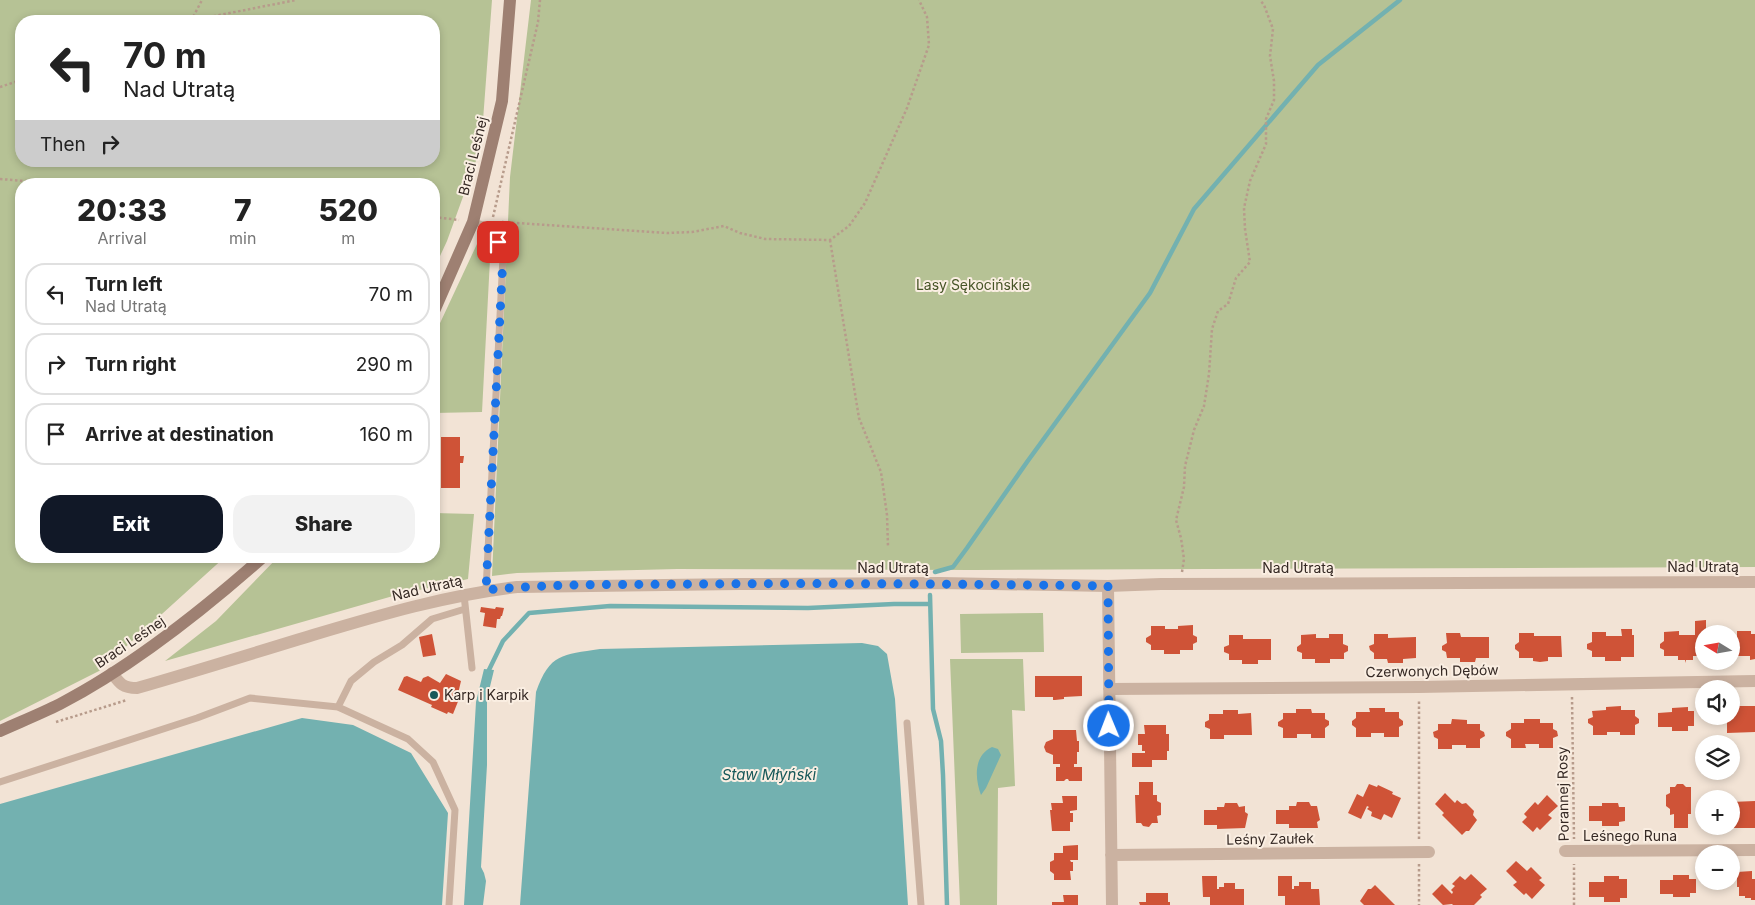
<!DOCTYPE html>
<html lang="en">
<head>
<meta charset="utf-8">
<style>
	:root { --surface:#fff; --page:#f2f2f2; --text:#222; --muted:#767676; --line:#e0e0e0; --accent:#111827 }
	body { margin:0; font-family:Inter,sans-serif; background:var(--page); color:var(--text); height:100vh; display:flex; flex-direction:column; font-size:19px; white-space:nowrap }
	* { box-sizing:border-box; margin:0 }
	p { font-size:16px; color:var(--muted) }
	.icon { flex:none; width:28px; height:28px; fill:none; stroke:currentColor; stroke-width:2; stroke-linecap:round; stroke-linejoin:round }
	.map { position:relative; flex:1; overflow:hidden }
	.side { position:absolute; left:15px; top:178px; width:425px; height:385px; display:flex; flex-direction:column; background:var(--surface); border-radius:20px; box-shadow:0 2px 8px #0003 }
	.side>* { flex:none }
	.banner { position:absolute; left:15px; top:15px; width:425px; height:152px; border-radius:20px; box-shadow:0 2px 8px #0003; background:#fff; color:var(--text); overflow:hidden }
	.needle { width:32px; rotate:281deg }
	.tools { position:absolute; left:1695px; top:625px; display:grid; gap:10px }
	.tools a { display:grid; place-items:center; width:45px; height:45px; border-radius:50%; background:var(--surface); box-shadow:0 2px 8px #0003; font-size:25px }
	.pin { position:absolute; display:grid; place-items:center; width:42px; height:42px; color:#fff; margin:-21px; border-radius:10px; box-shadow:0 2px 8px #0006 }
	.me { position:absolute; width:55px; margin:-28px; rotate:359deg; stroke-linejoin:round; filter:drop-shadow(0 0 4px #0008) }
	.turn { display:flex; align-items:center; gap:18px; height:105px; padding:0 25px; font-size:22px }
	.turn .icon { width:65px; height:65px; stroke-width:2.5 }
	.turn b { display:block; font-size:35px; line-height:42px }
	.then { display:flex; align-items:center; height:48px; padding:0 25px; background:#0003; gap:10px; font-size:19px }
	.eta { display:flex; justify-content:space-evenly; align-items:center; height:85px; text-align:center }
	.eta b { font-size:30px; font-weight:800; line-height:35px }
	.button { display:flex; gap:10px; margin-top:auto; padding:10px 25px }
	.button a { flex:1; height:58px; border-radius:20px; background:var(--accent); color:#fff; font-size:20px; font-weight:800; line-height:58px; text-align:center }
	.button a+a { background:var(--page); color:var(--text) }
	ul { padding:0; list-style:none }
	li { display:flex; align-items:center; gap:15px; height:62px; margin:0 10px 8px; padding:0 15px; border:2px solid var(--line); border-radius:20px }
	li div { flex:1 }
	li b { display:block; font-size:19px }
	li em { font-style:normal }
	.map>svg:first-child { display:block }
</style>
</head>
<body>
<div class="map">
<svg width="1755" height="905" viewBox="0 0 1755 905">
	<rect width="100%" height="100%" fill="#f2e3d5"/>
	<path fill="#b6c295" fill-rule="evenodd" d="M0,0H492L481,147L447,241L434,269V184H21V556H226L99,671L0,721ZM434,21V161H21V21Z
		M531,0H1755V567L973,570L677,569L517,573L492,576L510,177Z
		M484,229L488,240L490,259L482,412L434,413V336Z
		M434,513L474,514L468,579L393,596L165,661L216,621L279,556H434Z
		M1043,613L1044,652L961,653L960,614Z
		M950,659H1023L1025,711L1012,710L1015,786L998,788L997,905H960Z"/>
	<path fill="#73b1b0" d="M862,643L878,646L887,654L895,699L908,905H520L536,692C550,653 562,655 600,649Z
		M484,669L494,670L487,699V765L481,867L484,873L486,881L483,905H464L476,702Z
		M302,718L353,725L411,753L448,813L442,905H0V804Z
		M992,747L998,749L1001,755L986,788L981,795C975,779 973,756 992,747Z"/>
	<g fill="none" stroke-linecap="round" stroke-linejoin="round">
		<path stroke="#73b1b0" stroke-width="4.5" d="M935,572L953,567L967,548L1027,462L1150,293L1194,209L1318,65L1400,0
			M930,595L933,709L941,741L943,775L947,905
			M487,674L503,641L529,613L610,606L808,608L894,604H930"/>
	</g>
	<path fill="#cf5337" d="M441,437H460V456H464L463,463H460V488H441Z
		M481,607L495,609L496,607L504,608L502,616H501L500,619H497L496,628L483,626L485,613L480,612Z
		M1706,620V634H1704V656H1693V660H1686V663L1685,660H1678V656H1664V650L1660,648V644L1664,641V632L1679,631V635H1695V621Z
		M1193,625V635L1197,637V642L1193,644V650H1180V654H1164V650H1151V645L1146,642V638L1151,635V626H1165V629H1178V626Z
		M1621,629H1632V635H1634V657H1621V661H1605V657H1592V651L1587,649V644L1592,642V632H1606V636H1622Z
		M1737,631H1751V634H1755V659L1750,660V656H1737V650L1732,647V643L1737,640Z
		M1446,633H1460L1461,637H1489V658H1476L1475,662H1460V658H1447L1446,652L1442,650V646L1447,643Z
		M1519,633H1534V636H1561L1562,657H1548V661L1540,662L1533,661V658H1519V652L1515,649V645L1519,642Z
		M432,634L436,655L423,657L419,637Z
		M1316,634V638H1329V634H1343V644L1348,646V651L1344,653V659H1330V663H1315V659H1302V653L1297,651V647L1301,644V635Z
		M1374,634H1388V638L1416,637V658L1403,659V663H1388L1387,659H1374V653L1370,650L1369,646L1374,644Z
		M1229,635H1243V639H1271V660H1258V664H1242V660H1229V654L1224,652V647L1229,645Z
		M446,674L461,681L457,698L459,699L453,714L448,712L447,714L431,707L432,705L398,690L404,677L407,676L421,682L423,678L428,676L440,683Z
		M1035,676H1082V696L1064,697V699L1055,700H1053V697H1035Z
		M1621,706V710H1635V716L1639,719V723L1635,725V735H1620V732H1607V735H1593V726L1588,723V719L1593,717L1592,711L1606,710V707Z
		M1731,706H1755V732L1727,733V716H1731Z
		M1688,707V711H1694V726H1688V731H1672V727H1658V713L1672,712V708Z
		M1369,708H1385V712H1399V718L1403,721V725L1399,727V737H1384V733H1371V737H1356V728L1352,725V721L1356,718V712H1370Z
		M1296,709H1311L1312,713H1325V719L1329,721V725L1325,728V738H1311V734H1297V738H1283V728L1278,726V722L1283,719V713H1296Z
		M1223,710H1238V714L1251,713L1252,735H1224V739H1210V729L1205,727V722L1209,720V714H1223Z
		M1452,719L1467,720V724H1480V730L1484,732L1485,736L1480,739V748H1466V745H1452V749H1438V739L1434,737L1433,732L1438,730V724H1451Z
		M1524,719H1540V723H1553V729L1557,731L1558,736L1553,738V748H1539V744H1525L1526,748H1511V739L1506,736V732L1511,729V723H1524Z
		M1144,725H1166V734H1169V751H1167V760H1152V767H1132V753H1145V751H1142V745H1138V734H1145Z
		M1053,730H1076L1077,741H1079V752H1077V764H1074V767H1082V781H1069L1068,779H1066L1064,781H1056V767H1060V764H1053V755L1046,752L1044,747L1046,742L1053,739Z
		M1139,782H1153V795H1157V801L1161,803V815L1157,816L1158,823H1152L1149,827L1143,826L1141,823H1136L1135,795H1139Z
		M1369,784L1377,787L1378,785L1393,792L1392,794L1401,798L1392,818L1384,814L1381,820L1371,816L1372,812L1367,809L1369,807L1367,806L1361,819L1348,813L1357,794L1363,797Z
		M1677,784H1683L1686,787H1691V814H1688V828H1674V814L1670,815V809L1666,806V795L1670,793V787H1675Z
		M1445,793L1455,803L1457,800L1462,804L1466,803L1474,811L1473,815L1477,820L1469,831H1466L1462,835L1442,815L1444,813L1435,804Z
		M1547,795L1558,806L1548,815L1552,818L1540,830L1537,827L1533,832L1522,822L1527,817L1524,814L1535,802L1538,805Z
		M1062,796H1077V810L1070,811V813H1073V822H1070V831H1052L1050,810H1052L1051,803H1063Z
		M1755,801V828H1732L1731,802Z
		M1297,802H1309L1311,806H1317L1320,820L1317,822L1318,828H1289V824H1276V810H1289V806H1296Z
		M1225,803H1237L1239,807L1245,806V812L1248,814L1245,828L1217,829V825H1204V810H1217V807H1224Z
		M1602,803H1618L1619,807H1625V821L1619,822V826H1602V821H1589V806H1602Z
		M1078,845V860H1070L1071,862H1073V871H1070L1071,880H1054V874L1050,871V862L1054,860V853H1063V846Z
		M1516,861L1527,871L1531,867L1542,878L1539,880L1545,885L1532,899L1526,893L1524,895L1513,885L1517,882L1506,871Z
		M1752,871V879H1755V900H1751V898H1745V896H1739V887H1737V872Z
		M1471,874L1487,889L1480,895L1482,897L1474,905H1453L1452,904L1443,905L1432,894L1442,884L1452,894L1453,892L1451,890L1455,886L1452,884L1460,876L1465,880Z
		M1673,875H1689V879H1696V893H1690V897H1673V894H1660V880H1673Z
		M1202,876H1217V889H1219V887H1224V883H1235V889H1244V905H1210V897H1203Z
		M1278,876H1292V889H1294V886H1299V882H1311V889H1319L1320,905H1285V896H1278Z
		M1604,876H1619V879H1627V898H1620V902H1604V897H1589V882H1604Z
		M1375,885L1395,905H1364L1360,901L1368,889H1371Z
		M1146,893H1168V902H1170V905H1140L1139,902H1146Z
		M1063,895H1078V905H1052V902H1064Z"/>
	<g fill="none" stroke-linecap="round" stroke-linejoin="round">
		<path stroke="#b79b8b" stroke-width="2.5" stroke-dasharray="2.5 2.5" stroke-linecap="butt" d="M189,21L296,0
			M191,21L202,0
			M0,87L21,80
			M0,179L61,184
			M434,217L459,220
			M493,217L538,22L540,0
			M502,222L667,233L692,232L724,226L740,233L765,239L830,240L849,226L865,203L907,108L929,45L927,17L919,0
			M830,240L859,418L881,472L887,515L888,546
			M1182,572L1184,559L1181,538L1176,520L1184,487L1185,466L1194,430L1204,406L1209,374L1212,329L1218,311L1228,304L1236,278L1250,262L1245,229L1244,208L1250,181L1266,144V119L1274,100V81L1270,56L1273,29L1264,5L1260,0
			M1572,697L1574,839
			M56,722L127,700
			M1419,839V699
			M1419,864V905
			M1574,905V864"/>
		<path stroke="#cbb2a1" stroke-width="7" d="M473,222L494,228L503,257L486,590
			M464,595L472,668
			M338,707L351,681L374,662L402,645L432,619L465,609
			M907,723L921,905
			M0,782L197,718L250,698L338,707L408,739L433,762L455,810L449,905"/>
		<path stroke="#cbb2a1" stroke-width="12" d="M1108,586L1112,905
			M1109,689L1419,687L1755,681
			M1565,851L1755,850
			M1111,855L1429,852"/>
		<path stroke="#cbb2a1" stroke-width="12" d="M112,673C120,684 123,688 137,688C196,671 254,653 313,635C380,615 447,595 517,587L739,584L940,583L1108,586L1161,584L1755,582"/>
		<path stroke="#9e8072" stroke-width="12" d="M434,311L473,222L502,101L510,0
			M0,731C20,722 40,714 60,704C133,666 202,611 264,556"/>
	</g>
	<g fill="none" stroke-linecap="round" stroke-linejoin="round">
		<path stroke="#1a73e8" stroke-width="9" stroke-dasharray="0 16.2" d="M498,242L503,257L486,590C557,583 630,585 702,584C837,583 972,584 1108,586L1109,726"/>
	</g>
	<circle fill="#175859" stroke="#faeee2" stroke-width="2" cx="434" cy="695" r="5"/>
	<g text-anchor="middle" stroke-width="4" stroke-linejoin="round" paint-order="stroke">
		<g font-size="14" fill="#352924" stroke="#faeee2">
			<text transform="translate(473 156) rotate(-76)" y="5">Braci Leśnej</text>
			<text x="1703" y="572">Nad Utratą</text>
			<text x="893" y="573">Nad Utratą</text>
			<text x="1298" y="573">Nad Utratą</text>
			<text transform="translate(427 588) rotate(-13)" y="5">Nad Utratą</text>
			<text transform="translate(130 642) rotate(-34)" y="5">Braci Leśnej</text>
			<text transform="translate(1432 671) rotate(-1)" y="5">Czerwonych Dębów</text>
			<text transform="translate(1563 794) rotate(-91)" y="5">Porannej Rosy</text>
			<text x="1630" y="841">Leśnego Runa</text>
			<text transform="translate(1270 839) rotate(-1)" y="5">Leśny Zaułek</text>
		</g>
		<g font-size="14" fill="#465426" stroke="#faeee2">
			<text x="973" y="290">Lasy Sękocińskie</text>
		</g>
		<g font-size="14" fill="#352924" stroke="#faeee2" text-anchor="start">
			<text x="444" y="700">Karp i Karpik</text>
		</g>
		<g font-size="15" font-style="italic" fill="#175859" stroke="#faeee2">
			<text x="769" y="780">Staw Młyński</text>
		</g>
	</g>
</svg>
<div class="tools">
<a><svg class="needle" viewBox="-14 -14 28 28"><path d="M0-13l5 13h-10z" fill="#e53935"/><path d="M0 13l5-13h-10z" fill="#767676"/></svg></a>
<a><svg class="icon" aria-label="sound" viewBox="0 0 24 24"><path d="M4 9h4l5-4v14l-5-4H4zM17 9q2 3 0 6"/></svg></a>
<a><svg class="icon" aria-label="layers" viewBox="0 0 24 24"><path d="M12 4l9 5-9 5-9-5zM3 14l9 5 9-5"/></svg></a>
<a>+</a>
<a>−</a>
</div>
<div class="pin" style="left:498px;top:242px;background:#d93025"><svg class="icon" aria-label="arrive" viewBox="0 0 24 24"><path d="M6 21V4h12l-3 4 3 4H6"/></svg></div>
<svg class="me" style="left:1109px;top:726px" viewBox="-20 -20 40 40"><circle r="17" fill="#1a73e8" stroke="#fff" stroke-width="3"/><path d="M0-11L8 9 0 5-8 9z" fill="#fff"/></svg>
<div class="banner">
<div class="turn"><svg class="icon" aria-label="left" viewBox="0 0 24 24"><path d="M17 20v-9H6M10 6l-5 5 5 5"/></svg><div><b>70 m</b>Nad Utratą</div></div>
<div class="then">Then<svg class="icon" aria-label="right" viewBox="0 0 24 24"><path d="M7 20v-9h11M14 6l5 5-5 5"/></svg></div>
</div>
<section class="side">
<div class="eta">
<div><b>20:33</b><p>Arrival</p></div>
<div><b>7</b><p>min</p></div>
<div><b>520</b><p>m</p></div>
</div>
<ul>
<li><svg class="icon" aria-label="left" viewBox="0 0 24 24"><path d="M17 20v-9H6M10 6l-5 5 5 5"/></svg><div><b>Turn left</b><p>Nad Utratą</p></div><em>70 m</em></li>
<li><svg class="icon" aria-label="right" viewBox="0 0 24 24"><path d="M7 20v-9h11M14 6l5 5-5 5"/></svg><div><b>Turn right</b></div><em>290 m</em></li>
<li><svg class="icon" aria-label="arrive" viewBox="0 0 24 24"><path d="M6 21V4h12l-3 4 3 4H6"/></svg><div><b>Arrive at destination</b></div><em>160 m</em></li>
</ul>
<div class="button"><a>Exit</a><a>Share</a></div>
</section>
</div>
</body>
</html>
